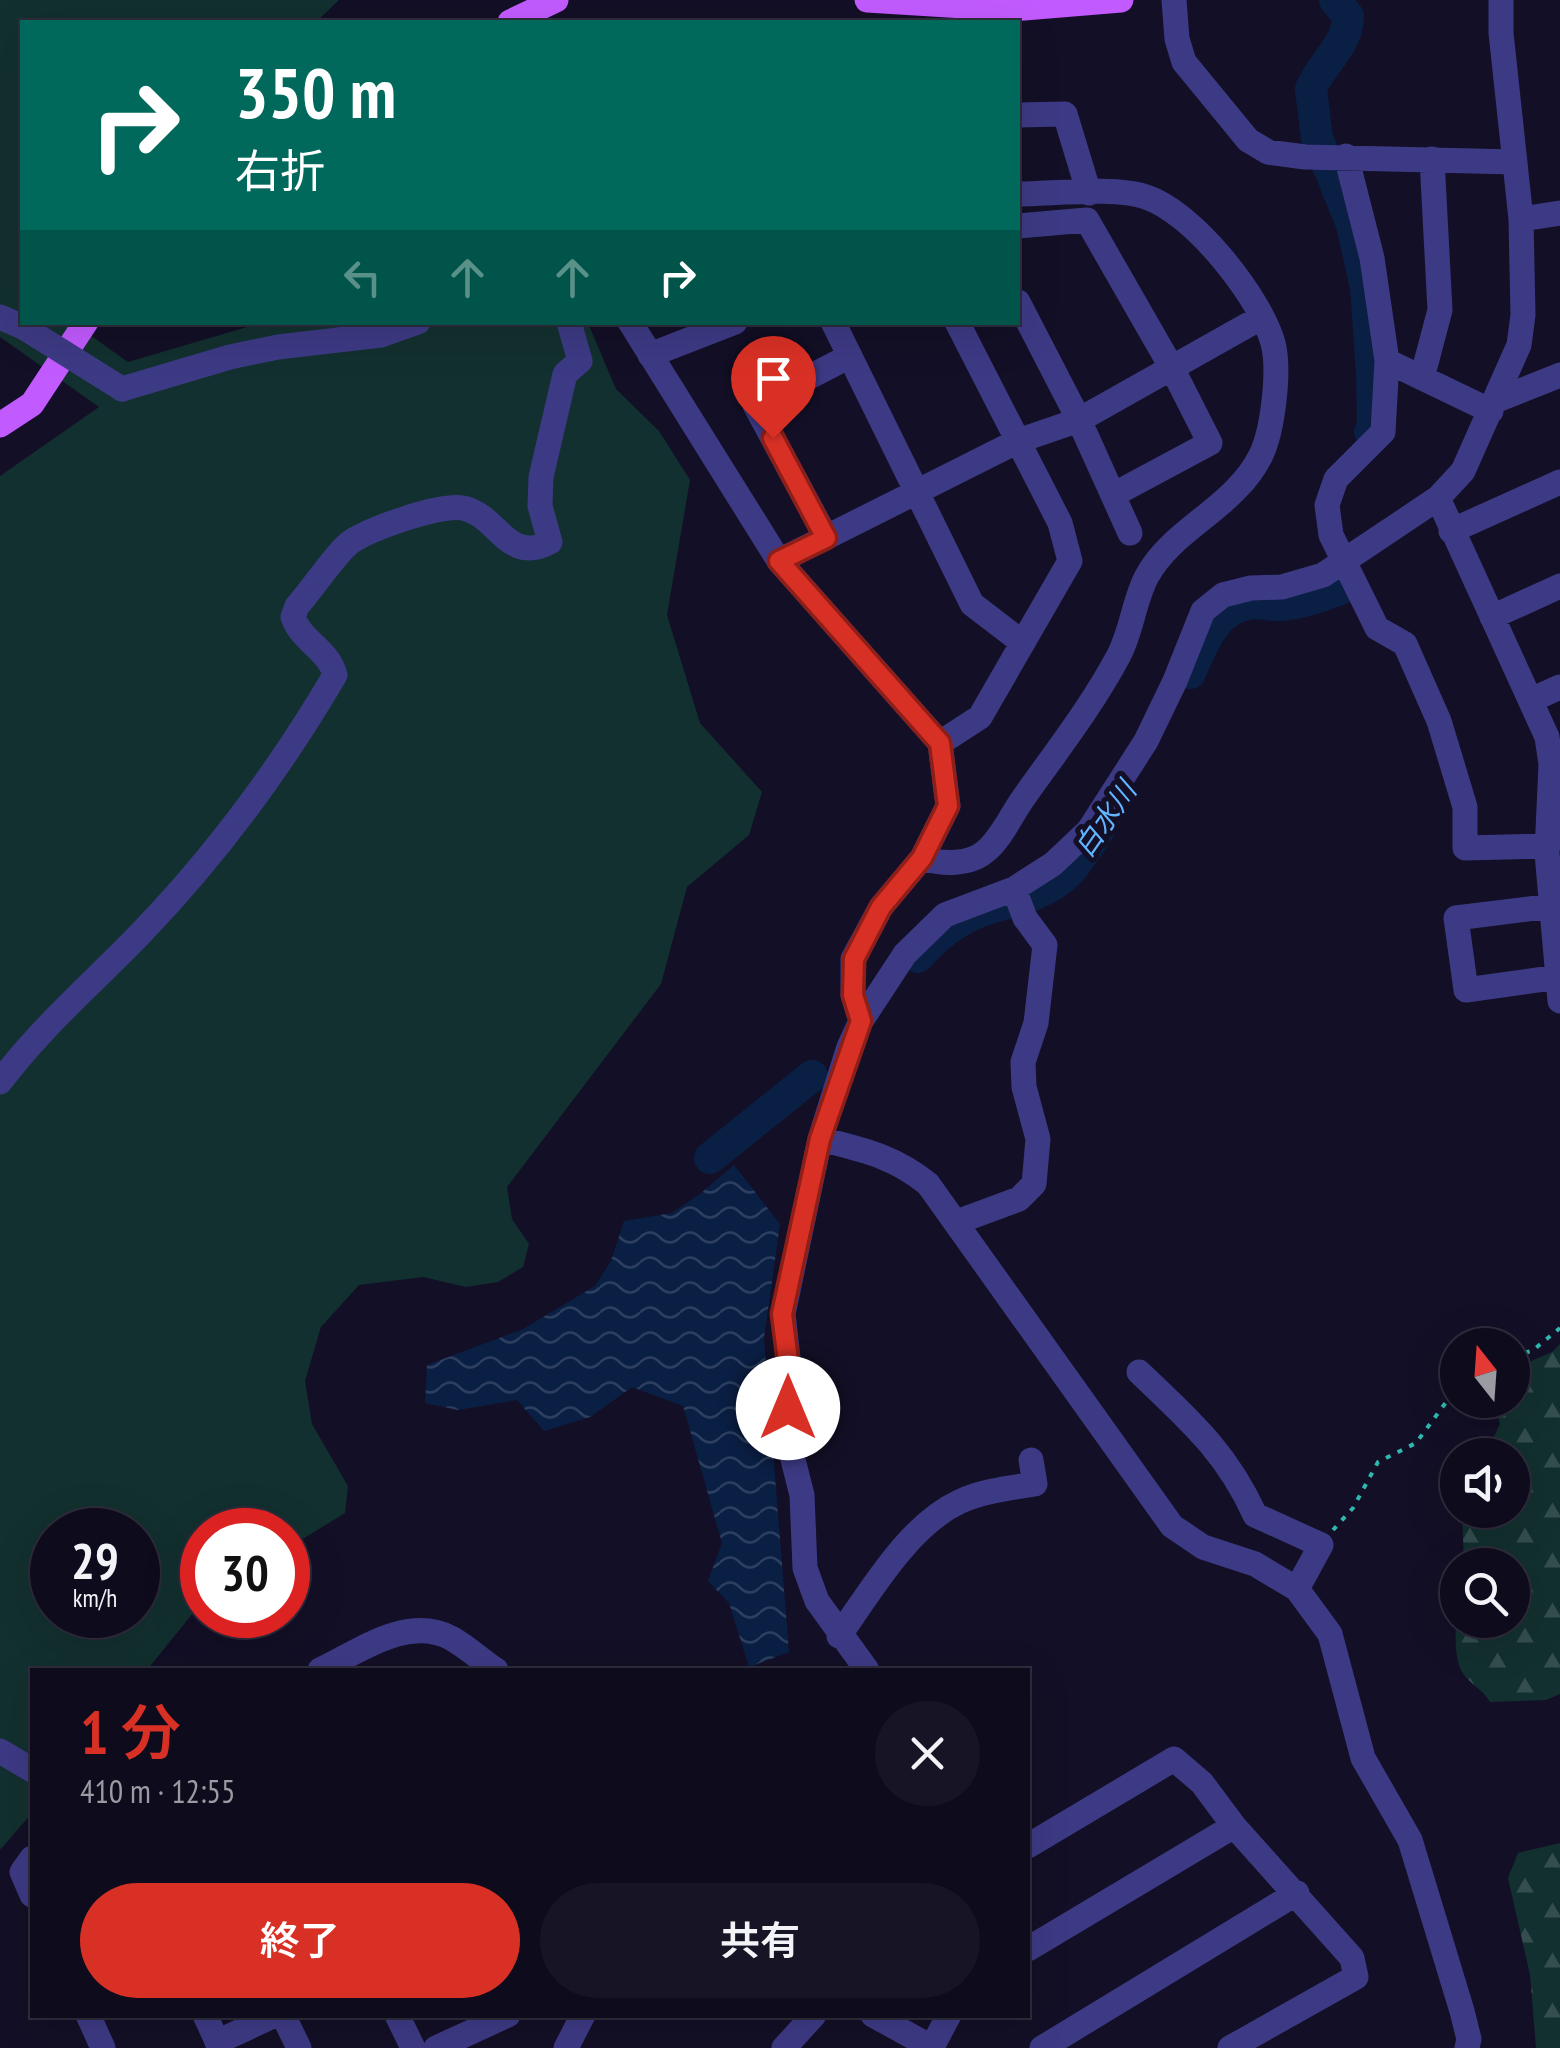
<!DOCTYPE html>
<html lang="ja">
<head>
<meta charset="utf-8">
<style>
	:root { --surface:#0e0b1c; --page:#171425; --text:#f1f3f6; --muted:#9b9ba3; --line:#2e2b3b; --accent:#d93025 }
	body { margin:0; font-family:"PT Sans Narrow","Noto Sans JP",sans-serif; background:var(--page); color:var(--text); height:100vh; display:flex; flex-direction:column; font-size:38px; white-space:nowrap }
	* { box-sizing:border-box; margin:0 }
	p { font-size:32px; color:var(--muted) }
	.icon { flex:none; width:55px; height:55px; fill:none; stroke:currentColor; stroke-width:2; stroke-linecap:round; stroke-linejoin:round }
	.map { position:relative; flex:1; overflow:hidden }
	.sheet { position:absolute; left:30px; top:1668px; width:1000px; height:350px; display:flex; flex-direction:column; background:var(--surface); border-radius:0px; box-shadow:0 10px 40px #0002,0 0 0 2px var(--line) }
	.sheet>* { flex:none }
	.guide { position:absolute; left:20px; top:20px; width:1000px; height:305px; border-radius:0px; box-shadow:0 10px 40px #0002,0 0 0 2px var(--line); background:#00695c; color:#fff; overflow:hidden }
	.needle { width:65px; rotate:343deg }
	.buttons { position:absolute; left:1440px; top:1328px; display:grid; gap:20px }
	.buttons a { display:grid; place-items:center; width:90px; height:90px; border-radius:50%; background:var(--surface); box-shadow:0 10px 40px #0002,0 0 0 2px var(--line); font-size:50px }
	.speed { position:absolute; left:30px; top:1508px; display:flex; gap:20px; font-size:50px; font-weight:700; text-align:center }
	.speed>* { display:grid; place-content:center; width:130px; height:130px; border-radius:50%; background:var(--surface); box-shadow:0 10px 40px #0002,0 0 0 2px var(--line); line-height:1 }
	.speed small { font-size:25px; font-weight:400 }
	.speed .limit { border:15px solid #d22; background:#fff; color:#111 }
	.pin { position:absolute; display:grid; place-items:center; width:85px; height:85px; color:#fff; margin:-102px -42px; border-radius:50% 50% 50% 0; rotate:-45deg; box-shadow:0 0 10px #0007 }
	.pin .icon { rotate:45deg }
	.me { position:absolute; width:110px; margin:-55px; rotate:0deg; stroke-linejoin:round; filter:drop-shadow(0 0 8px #0008) }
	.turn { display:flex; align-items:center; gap:35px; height:210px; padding:0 50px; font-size:45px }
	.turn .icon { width:130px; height:130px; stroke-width:2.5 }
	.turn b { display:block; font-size:70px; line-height:85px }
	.lanes { display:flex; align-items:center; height:95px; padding:0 50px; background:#0003; justify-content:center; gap:50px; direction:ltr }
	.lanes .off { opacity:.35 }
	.round { display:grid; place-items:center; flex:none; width:105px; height:105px; border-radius:52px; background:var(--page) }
	.head { display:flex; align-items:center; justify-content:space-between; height:170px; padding:0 50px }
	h1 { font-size:60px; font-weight:600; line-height:75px; color:var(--accent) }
	.cta { display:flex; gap:20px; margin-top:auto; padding:20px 50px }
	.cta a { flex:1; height:115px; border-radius:60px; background:var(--accent); color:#fff; font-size:40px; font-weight:600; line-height:115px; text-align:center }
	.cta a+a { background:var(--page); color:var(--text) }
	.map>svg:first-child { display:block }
</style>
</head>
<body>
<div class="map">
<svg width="1560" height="2048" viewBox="0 0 1560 2048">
	<defs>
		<pattern id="forest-firs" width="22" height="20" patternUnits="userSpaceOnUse" patternTransform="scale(2.5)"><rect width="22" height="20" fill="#12302f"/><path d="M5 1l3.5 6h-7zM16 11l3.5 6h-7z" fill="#344d4e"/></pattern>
		<pattern id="water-waves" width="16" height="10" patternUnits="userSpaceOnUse" patternTransform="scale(2.5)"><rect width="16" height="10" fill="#0a1f44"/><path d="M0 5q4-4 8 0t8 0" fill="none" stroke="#2d3f60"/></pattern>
	</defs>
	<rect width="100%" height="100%" fill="#130f26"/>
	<path fill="#12302f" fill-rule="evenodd" d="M0,0H339L316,22H22V322L73,323L128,362L247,327L289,323H588L616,389L659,431L690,480L667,615L700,723L762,792L749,835L687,887L661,984L507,1187L512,1219L529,1244L523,1267L498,1282L466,1287L423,1277L359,1285L321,1327L305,1381L312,1424L348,1486L345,1513L288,1548V1530H202V1602L147,1670H32V1813L0,1850V476L99,407L0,337ZM52,1530H138V1615H52Z"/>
	<path fill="url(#forest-firs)" d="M1560,1344V1694L1546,1700L1490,1702C1483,1689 1469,1684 1462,1672C1454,1658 1455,1629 1457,1614L1458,1620H1512V1565H1464L1462,1510H1512V1455H1485L1500,1424L1494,1400H1512L1513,1369L1552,1352Z
		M1560,1843V2048H1536L1530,1975L1508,1878L1518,1853Z"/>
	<path fill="url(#water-waves)" d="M734,1165L780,1224L764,1338L789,1652L749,1667L729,1603L708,1581L722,1543L683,1406L632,1387L590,1417L544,1431L517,1400L458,1410L425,1403L427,1365L523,1329L595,1286L611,1261L624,1221L672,1213L700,1194Z"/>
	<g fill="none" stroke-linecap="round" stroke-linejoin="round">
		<path stroke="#0a1f44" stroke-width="32" d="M1335,0L1348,16C1348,46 1321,63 1311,89L1317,138L1352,225L1366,288L1372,373L1373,428L1370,432
			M1190,673C1204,641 1216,605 1256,603C1264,603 1272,606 1280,605C1301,604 1321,596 1340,589L1336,580
			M918,957C935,937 957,920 981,911C1011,901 1043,897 1067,874C1081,860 1092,839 1104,823
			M710,1158L812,1076"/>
		<path stroke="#2fb8b0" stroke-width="4" stroke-dasharray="5 8" stroke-linecap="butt" d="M1512,1355L1532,1351L1560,1328
			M1333,1530L1353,1508L1378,1462L1416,1443L1458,1386"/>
		<path stroke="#3d3a85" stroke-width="25" d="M1174,0L1177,39L1184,62L1248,140L1268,152L1305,157L1515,162
			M1018,115L1065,114L1089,193
			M1346,156L1372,258L1387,361L1383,432L1336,479L1327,505L1331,535L1377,628L1405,644L1439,721L1465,807V848L1548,846
			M1521,219L1560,213
			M1018,226L1087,220L1173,370L1210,443L1113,495
			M1018,302L1079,420L1130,533
			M0,317L23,327
			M630,322L779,561L940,743L948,806L922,858L881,907L853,959V995L861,1021
			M833,322L972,604L1023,643
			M650,355L735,322
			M1387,361L1491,411
			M1422,378L1440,310L1432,159
			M122,389L230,357L278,347L381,335L418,322
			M1495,401L1560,375
			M1438,498L1547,737L1551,764L1547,853L1560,1001
			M1451,531L1560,482
			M826,537L755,405L850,356
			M779,561L1018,441L1079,420L1262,317
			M1492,617L1560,586
			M1531,700L1560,687
			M940,743L980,717L1070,561L1060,523L957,322
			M922,858C942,864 970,866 987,850C1001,838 1011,816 1022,800C1055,753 1092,706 1119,655C1132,630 1134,600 1147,576C1173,528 1235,508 1261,455C1273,430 1280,370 1273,343C1260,297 1193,212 1146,197C1116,186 1052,194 1018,194
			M1552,906L1456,918L1466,990L1558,977
			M0,1082C42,1026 94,982 142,932C216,855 281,767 335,675C329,650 301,641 293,617L297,606C312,590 337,551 352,541C373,528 439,504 463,508C498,515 507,565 550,542L540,506L541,477L565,374L580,361L569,322
			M820,1139C863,1150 894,1156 928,1184L1172,1526L1203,1547L1255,1564L1297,1589
			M957,1222L1019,1199L1034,1184L1038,1139L1024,1087L1023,1062L1036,1023L1045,945L1025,918L1014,889
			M1139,1372C1188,1419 1226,1451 1255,1515L1321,1545L1297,1589L1330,1634L1363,1758L1410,1840L1462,2011L1469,2039L1467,2048
			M839,1636C870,1592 909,1525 959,1502C982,1491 1010,1488 1035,1484L1031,1460
			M320,1670C360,1651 407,1615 451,1638C467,1647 481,1660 496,1670
			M867,1670L817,1601L805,1568L802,1495L786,1432L791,1384L783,1314L820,1139L849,1047L861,1021L905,954L945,915L1014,889L1053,864L1089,830L1146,741L1175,681L1203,611L1223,595L1251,588L1282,587L1323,575L1438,498L1463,471L1519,345L1523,315L1521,219L1501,33V0
			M0,1751L32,1770
			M1028,1846L1174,1759L1202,1783L1234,1826L1352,1958L1356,1977L1230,2048
			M32,1858L22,1872L32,1895
			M1028,1949L1234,1826
			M88,2015L103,2048
			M205,2015L220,2048
			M283,2015L299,2048
			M397,2015L413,2048
			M873,2015L933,2048
			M217,2042L275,2015
			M932,2047L949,2015
			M436,2048L508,2015
			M566,2048L583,2015
			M784,2048L814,2015
			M1042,2048L1297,1893"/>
		<path stroke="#c25bff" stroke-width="25" d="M867,0L1013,9L1121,0
			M510,22L556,0
			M0,425L32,404L86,322"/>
		<path stroke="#3d3a85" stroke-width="25" d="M23,327L122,389"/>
	</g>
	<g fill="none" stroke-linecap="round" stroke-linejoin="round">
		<defs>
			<path id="route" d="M773,438L826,538L779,561L940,743L948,806L922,858L881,907L854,959L853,995L861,1021L820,1139L782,1314L791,1384L788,1408"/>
		</defs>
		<use href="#route" stroke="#8d1f18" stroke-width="25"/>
		<use href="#route" stroke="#d93025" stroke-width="18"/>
	</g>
	<g text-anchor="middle" stroke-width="10" stroke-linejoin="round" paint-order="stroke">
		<g font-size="28" font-style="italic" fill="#62b6ff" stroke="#130f26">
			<text transform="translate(1105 819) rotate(-55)" y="10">白水川</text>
		</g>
	</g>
</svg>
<div class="buttons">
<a><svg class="needle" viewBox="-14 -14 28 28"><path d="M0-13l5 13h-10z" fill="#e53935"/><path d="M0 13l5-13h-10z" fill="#9b9ba3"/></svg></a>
<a><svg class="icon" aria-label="sound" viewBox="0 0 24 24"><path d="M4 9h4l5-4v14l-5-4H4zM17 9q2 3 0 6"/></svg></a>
<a><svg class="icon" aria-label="search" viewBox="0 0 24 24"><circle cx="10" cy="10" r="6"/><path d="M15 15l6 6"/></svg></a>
</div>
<div class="speed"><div>29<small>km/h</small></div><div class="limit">30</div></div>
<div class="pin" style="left:773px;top:438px;background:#d93025"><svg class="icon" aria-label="arrive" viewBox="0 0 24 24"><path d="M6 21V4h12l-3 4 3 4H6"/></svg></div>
<svg class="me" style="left:788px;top:1408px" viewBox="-20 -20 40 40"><circle r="19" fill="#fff"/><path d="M0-13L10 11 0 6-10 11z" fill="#d93025"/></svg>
<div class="guide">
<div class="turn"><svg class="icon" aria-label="right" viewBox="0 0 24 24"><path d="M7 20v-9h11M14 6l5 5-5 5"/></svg><div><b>350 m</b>右折</div></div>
<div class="lanes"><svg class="icon off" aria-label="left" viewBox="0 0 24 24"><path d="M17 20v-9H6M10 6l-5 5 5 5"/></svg><svg class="icon off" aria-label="ahead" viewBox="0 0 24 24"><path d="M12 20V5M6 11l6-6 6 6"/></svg><svg class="icon off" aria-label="ahead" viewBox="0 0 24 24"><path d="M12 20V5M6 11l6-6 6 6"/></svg><svg class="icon" aria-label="right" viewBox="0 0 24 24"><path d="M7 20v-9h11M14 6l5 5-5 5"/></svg></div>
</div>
<section class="sheet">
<div class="head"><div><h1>1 分</h1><p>410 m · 12:55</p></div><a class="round"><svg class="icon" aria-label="close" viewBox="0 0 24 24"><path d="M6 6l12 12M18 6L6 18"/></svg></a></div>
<div class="cta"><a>終了</a><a>共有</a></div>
</section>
</div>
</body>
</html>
